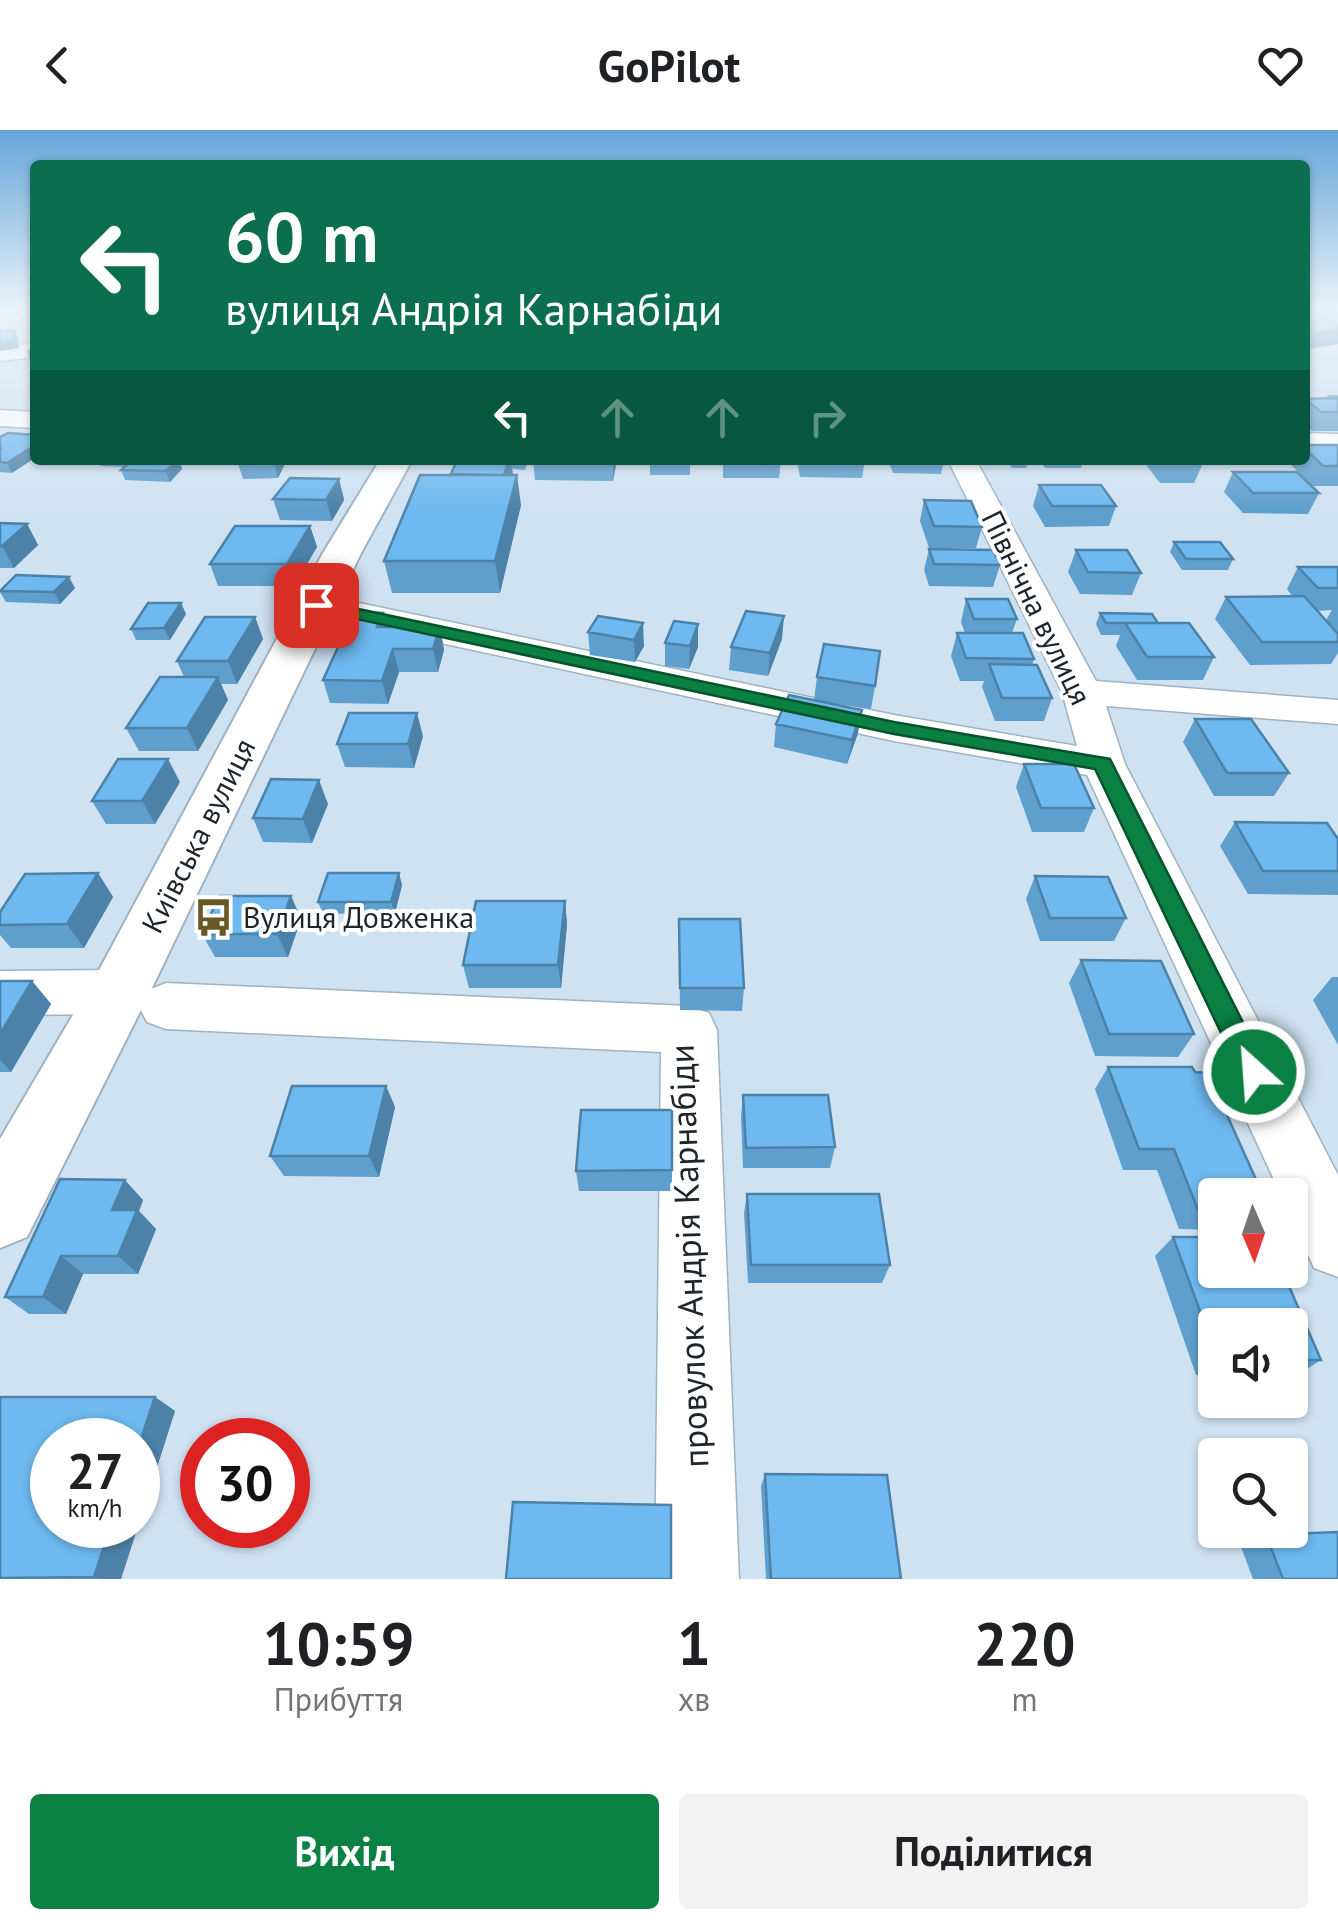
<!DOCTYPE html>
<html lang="uk">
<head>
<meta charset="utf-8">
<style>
	:root { --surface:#fff; --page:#f2f2f2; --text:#202124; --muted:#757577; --accent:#0b8043 }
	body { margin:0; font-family:"PT Sans",sans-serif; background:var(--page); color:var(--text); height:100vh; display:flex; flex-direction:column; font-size:38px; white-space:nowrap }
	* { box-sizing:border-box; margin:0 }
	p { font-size:32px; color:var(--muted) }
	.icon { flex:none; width:55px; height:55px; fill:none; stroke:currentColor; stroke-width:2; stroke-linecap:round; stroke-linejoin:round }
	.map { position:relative; height:1449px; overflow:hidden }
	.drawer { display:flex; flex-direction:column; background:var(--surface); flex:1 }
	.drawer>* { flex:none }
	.banner { position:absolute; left:30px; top:30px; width:1280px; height:305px; border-radius:10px; box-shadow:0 2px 8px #0004; background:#0b6e4f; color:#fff; overflow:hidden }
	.needle { width:65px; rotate:178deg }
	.tools { position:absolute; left:1198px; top:1048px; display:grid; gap:20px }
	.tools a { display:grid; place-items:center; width:110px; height:110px; border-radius:10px; background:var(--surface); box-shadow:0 2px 8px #0004; font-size:50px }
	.speed { position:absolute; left:30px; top:1288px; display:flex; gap:20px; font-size:50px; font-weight:700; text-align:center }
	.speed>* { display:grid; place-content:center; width:130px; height:130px; border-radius:50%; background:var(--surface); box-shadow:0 2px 8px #0004; line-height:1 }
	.speed small { font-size:25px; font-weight:400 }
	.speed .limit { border:15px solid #d22; background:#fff; color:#111 }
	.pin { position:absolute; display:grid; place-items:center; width:85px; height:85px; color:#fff; margin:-42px; border-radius:20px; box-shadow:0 5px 15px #0006 }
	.me { position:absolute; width:110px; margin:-55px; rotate:334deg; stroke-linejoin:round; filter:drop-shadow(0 0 8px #0008) }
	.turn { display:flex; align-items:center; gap:35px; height:210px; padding:0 30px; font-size:45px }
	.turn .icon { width:130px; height:130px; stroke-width:2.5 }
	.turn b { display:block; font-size:70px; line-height:85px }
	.lanes { display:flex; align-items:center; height:95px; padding:0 30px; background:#0003; justify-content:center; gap:50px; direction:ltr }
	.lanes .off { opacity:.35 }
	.eta { display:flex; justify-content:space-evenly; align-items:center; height:170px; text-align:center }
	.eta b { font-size:60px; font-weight:700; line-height:70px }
	.action { display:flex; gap:20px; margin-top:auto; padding:20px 30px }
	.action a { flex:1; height:115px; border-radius:10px; background:var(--accent); color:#fff; font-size:40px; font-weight:700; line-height:115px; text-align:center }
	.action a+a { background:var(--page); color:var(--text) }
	header { display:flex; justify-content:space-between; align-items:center; height:130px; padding:0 30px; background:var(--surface); font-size:45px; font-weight:700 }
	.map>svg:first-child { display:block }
</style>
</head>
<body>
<header><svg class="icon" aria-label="back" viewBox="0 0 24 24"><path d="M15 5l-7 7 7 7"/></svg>GoPilot<svg class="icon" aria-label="heart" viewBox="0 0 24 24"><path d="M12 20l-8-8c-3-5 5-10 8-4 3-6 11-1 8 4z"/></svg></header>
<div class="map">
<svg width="1338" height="1449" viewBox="0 0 1338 1449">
	<rect width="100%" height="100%" fill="#cfe2f2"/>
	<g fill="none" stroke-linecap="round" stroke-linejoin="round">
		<defs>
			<path id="minor" d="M13,177H35V182L0,199V184Z
				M35,213V227L0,231V217Z
				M0,280L35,282V298L0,296Z
				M1305,303L1338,304V320L1305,319Z
				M948,330H976L1096,551L1338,570V594L1106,576L1125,634L1338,1045V1147L1314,1138L1290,1085V1065H1281L1087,645L894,611L316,486L304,482L298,475L304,468L316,464L894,585L1077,616L1062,562Z
				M119,840L138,846L146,861L166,853L689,876L709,883L717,900L739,1449H655L661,922L166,899L147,892L139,877L119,884L0,885V841Z"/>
			<path id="secondary" d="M380,330H412L361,423L150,862L27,1107L0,1118V1009L97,844L323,423Z"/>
		</defs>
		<use href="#minor" stroke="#9fb2c1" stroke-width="3"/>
		<use href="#secondary" stroke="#9fb2c1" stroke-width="4"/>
		<use href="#minor" fill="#fff" fill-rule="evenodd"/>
		<use href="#secondary" fill="#fff" fill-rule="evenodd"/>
	</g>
	<path fill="#5f9fce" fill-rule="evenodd" d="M28,177H35V187H33Z
		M1305,177H1338V187L1314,188L1305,182Z
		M1324,189L1309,219L1305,218V192Z
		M1328,265H1338V301H1312L1305,295V269H1326Z
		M0,307L12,343L0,342Z
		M1305,315H1338V356H1313L1291,335L1293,330H1305Z
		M98,330H131L124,337L100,336Z
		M132,330H193L188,335H181L182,339L170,352L125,350L121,340Z
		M237,330H287L278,348L243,349Z
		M457,330H528L525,340L512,339L521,375L500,463H392L384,431L451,345Z
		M533,330H617L613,351L535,350Z
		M650,330H690V345H650Z
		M723,330H781L779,348H723Z
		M797,330H865L862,348L800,347Z
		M888,330H944L941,344L893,343Z
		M1007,330H1029L1026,338H1012Z
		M1040,330H1083L1081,338H1045Z
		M1145,330H1200L1203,333L1194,353H1160L1144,332Z
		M1233,342L1319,363L1308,384L1243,383L1224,362Z
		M339,349L344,370L332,391L280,390L273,369Z
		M1039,355L1116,376L1109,396L1045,397L1033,376Z
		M924,370L982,397L976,418H929L920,391Z
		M0,393L27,394L38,415L14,438H0Z
		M310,396L317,417L294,456H218L210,434Z
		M1174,412L1233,429L1228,440H1182L1170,422Z
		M929,419L1000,435L993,457L929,456L924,440Z
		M1076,420L1141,443L1132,465L1080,464L1068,442Z
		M1298,437H1338V523L1331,534L1250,535L1215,489L1226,467H1293L1287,459ZM1332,480L1326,490L1317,481Z
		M75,458L60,474L6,472L0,462V460Z
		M966,469L1017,489L1012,503L1034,529L1032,535L1052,568L1044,591H995L982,557L984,551H960L951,526L957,503H965L961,492Z
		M1100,483L1158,493L1214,527L1203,550H1137L1116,516L1120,505H1101L1096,494Z
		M186,484L170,510H136L131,499Z
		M598,486L644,516L635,532L590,525L588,502Z
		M255,487L263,509L237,554H221L228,570L198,621H139L126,598L184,547L177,531Z
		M387,497H440L444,520L438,542H399L388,574L330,573L323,550Z
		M782,509L768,546L729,540L731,517Z
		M665,513L698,517L689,539L665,536Z
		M817,547L875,556L871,579L818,571L858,603L847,634L774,617L776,594L814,570Z
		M1195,589L1289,643L1274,666H1214L1183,612Z
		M423,606L414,638L345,637L337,614Z
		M1024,634L1094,678L1084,702H1032L1016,657Z
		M180,652L155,694H106L92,671Z
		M328,674L312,713L263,712L253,688Z
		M1235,692L1338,709V765L1248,764L1220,716Z
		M98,743L113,767L84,818H11L0,805V782Z
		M1035,746L1126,788L1114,811H1040L1026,769Z
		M402,755L395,783L323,784L318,772Z
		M291,766L301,789L288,827H215L202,804Z
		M565,771L567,794L561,858H469L463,835Z
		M679,789L744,858L742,881L680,880Z
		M1081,830L1194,904L1178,927L1095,926L1069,853Z
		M1332,847H1338V915L1313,870Z
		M0,851H32L51,874L11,942H0Z
		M1108,937L1215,1065V1100L1179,1099L1157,1040H1123L1095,959Z
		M386,956L395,977L379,1047L284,1046L270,1026Z
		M743,965L835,1017L830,1038H743L741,987Z
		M672,980V1061H579L576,1041Z
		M747,1064L890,1135L882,1153H748L744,1083Z
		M143,1070L139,1081L156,1099L138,1144H83L66,1184H29L5,1167Z
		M1173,1107H1215V1140H1282L1321,1230L1296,1246H1290V1195H1215V1245H1196L1155,1126Z
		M0,1267H155L175,1281L121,1449H0Z
		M765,1344L901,1449H766L761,1356Z
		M1266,1405L1338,1449H1253L1240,1414Z"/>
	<path fill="#4d82a8" d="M1338,199V214L1309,219L1317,202Z
		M14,200L18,208L19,218L0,221V212Z
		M35,315V328L12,343L7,333Z
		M121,330H131L124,337Z
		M179,330L182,339L170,352L166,341Z
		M273,330H287L278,348Z
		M509,330H511L513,347L504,345Z
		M613,330H617L613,351Z
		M517,345L521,375L500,463L495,431Z
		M339,349L344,370L332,391L326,370Z
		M27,394L38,415L14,438L2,416Z
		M310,396L317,417L294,456L287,434Z
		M69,447L75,458L60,474L54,462Z
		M181,473L186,484L170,510L164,498Z
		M383,483L389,505L377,497Z
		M784,486L782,509L768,546L770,523Z
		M255,487L263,509L237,554L228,531Z
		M643,493L644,516L635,532L634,510Z
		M698,494V517L689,539L690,516Z
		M440,497L444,520L438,542L433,519Z
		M393,519L399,542L388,574L382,551Z
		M218,547L228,570L198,621L187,598Z
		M862,580L858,603L847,634L852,610Z
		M417,583L423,606L414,638L408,614Z
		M168,629L180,652L155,694L142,671Z
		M319,650L328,674L312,713L303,689Z
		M98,743L113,767L84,818L67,794Z
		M399,743L402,755L395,783L391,772Z
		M291,766L301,789L288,827L277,804Z
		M565,771L567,794L561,858L558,835Z
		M32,851L51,874L11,942L0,930V904Z
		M386,956L395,977L379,1047L369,1026Z
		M125,1050L143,1070L139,1081L156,1099L138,1144L118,1126L112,1080Z
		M61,1126L83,1144L66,1184L43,1167Z
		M155,1267L175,1281L121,1449H99L94,1447L111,1395H138V1318Z"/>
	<path fill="#6eb9f0" stroke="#4d82a8" stroke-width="2.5" d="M1314,177H1338V179H1318Z
		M1324,189L1338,194V199L1317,202L1305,198V192Z
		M14,200L15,209L0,212V202Z
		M35,220V233H31L29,221Z
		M1338,268V282H1321L1305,269Z
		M8,303L35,305V315L7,333L0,332V319L2,318H0V307Z
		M1305,315H1338V336H1323L1305,319Z
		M132,330H178L166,341L121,340Z
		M457,330H509L504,345L451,344Z
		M1166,330H1200L1203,333H1168Z
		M1233,342H1297L1319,363H1253Z
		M420,345H517L495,431H384Z
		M290,348L339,349L326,370L273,369Z
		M1039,355H1101L1116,376H1052Z
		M924,370L971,371L982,397L934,396Z
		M0,393L27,394L2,416H0Z
		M235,396H310L287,434H210Z
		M1174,412H1220L1233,429H1186Z
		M929,419L993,420L1000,435L934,434Z
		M1076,420H1127L1141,443L1088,442Z
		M1298,437H1338V458H1318Z
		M16,445L69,447L54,462L0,461Z
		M1304,466L1338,504V512H1262L1226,467Z
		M966,469H1008L1017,489H974Z
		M148,473H181L164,498L131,499Z
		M746,481L784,486L770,523L731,517Z
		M354,482L383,483L377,497H440L433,519H393L382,551L323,550Z
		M1100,483L1152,484L1158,493H1106Z
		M598,486L643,493L634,510L588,502Z
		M205,487H255L228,531H177Z
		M674,491L698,494L690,516L665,513Z
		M1125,493H1189L1214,527H1147Z
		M957,503H1023L1034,529L966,528Z
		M824,514L880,521L875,556L817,547Z
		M989,534L1037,535L1052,568H1002Z
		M160,547H218L187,598H126Z
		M789,565L862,580L852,610L776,594Z
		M349,583H417L408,614H337Z
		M1195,589H1251L1289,643H1227Z
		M118,629H168L142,671H92Z
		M1024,634H1074L1094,678H1041Z
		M271,649L319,650L303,689L253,688Z
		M1235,692L1327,693L1338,709V741H1263Z
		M98,743L67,794L0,795V782L25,744Z
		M328,743H399L391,772H318Z
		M1035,746L1108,747L1126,788H1050Z
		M219,766H291L277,804H202Z
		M476,771H565L558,835H463Z
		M679,789H740L744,858H680Z
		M1081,830L1161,831L1194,904H1109Z
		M0,851H32L0,904Z
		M1108,937H1192L1195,942L1208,943L1263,1065H1215V1080H1198L1174,1019H1139Z
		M292,956H386L369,1026H270Z
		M743,965H828L835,1017L746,1018Z
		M581,980H672V1040L576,1041Z
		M60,1049L125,1050L112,1080H137L118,1126H61L43,1167H5Z
		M747,1064H879L890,1135H751Z
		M1173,1107H1215V1140H1282L1321,1230H1290V1195H1215V1222Z
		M0,1267H155L138,1318V1310H52V1395H111L94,1447L0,1448Z
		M765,1344L887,1345L901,1449H771Z
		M513,1372L671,1375V1449H506Z
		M1338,1402V1449H1283L1266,1405Z"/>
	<linearGradient id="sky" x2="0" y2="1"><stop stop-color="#66a5d9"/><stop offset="0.47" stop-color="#e9f2f9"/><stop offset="1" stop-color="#e9f2f9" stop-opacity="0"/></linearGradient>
	<rect width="1338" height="380" fill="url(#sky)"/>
	<path fill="#0b8043" stroke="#07532c" stroke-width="2.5" d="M316,470L894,592L1110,629L1264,934L1268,942L1264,951L1254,955L1244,951L1095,639L894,604L310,479L308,475Z"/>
	<defs>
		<symbol id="bus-bare" viewBox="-9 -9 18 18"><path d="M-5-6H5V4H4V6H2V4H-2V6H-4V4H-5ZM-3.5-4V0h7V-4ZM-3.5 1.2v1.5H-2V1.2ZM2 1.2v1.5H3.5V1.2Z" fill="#675825" stroke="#fff" stroke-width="2.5" paint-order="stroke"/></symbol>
	</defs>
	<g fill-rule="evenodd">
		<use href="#bus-bare" x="186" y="760" width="55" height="55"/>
	</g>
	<g text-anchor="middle" stroke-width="8" stroke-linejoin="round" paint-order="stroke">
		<g font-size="30" fill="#1e252b" stroke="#fff">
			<text transform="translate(1036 478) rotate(64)" y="10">Північна вулиця</text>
			<text transform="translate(199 706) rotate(-63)" y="10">Київська вулиця</text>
		</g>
		<g font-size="30" fill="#1e252b" stroke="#fff" text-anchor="start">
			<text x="243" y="798">Вулиця Довженка</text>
		</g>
		<g font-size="35" fill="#1e252b" stroke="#fff">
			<text transform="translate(689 1126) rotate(-92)" y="12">провулок Андрія Карнабіди</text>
		</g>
	</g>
</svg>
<div class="tools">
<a><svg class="needle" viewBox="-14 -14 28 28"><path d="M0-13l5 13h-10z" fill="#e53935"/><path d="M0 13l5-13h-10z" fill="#757577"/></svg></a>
<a><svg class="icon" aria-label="sound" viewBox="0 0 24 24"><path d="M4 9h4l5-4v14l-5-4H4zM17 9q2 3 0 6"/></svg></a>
<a><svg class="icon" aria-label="search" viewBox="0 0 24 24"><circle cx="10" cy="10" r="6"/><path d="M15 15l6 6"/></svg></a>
</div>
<div class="speed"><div>27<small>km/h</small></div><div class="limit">30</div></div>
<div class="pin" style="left:316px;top:475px;background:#d93025"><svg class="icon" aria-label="arrive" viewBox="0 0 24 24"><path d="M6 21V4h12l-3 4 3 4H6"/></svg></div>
<svg class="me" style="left:1254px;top:942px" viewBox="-20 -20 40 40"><circle r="17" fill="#0b8043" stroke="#fff" stroke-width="3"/><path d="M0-11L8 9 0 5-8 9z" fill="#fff"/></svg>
<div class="banner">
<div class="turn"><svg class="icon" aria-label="left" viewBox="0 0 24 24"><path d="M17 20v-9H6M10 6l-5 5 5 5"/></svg><div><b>60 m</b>вулиця Андрія Карнабіди</div></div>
<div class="lanes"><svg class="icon" aria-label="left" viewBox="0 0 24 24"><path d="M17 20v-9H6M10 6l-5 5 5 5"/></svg><svg class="icon off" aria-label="ahead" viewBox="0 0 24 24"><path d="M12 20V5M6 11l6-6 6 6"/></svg><svg class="icon off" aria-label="ahead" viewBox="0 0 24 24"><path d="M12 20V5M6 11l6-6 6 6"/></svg><svg class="icon off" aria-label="right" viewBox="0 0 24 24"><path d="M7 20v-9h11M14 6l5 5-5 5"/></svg></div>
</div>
</div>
<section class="drawer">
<div class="eta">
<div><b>10:59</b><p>Прибуття</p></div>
<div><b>1</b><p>хв</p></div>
<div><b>220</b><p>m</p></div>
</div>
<div class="action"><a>Вихід</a><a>Поділитися</a></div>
</section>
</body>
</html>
